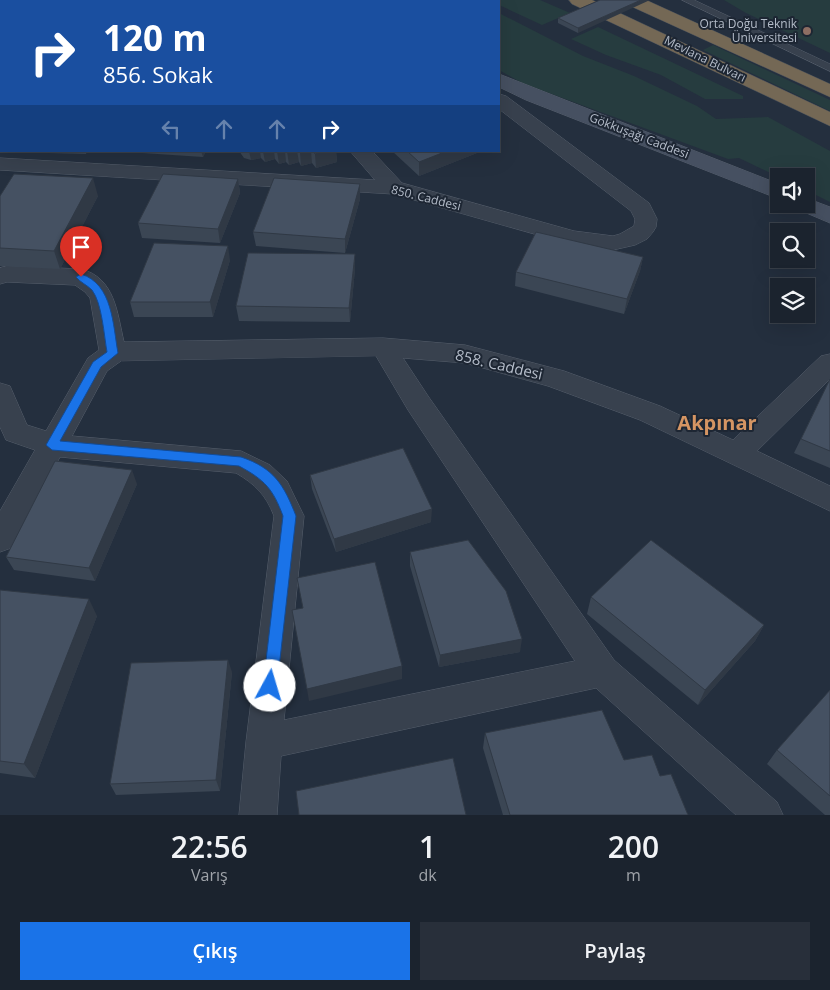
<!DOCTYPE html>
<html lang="tr">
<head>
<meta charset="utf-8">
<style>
	:root { --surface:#1b232e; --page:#282f3a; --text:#f1f3f6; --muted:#a0a4aa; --line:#39404a; --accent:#1a73e8 }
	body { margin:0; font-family:"Open Sans",sans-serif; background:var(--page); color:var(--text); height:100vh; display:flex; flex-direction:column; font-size:19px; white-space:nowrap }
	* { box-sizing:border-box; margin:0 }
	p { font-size:16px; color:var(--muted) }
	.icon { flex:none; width:28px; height:28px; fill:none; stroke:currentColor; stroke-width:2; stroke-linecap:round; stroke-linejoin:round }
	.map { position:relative; height:815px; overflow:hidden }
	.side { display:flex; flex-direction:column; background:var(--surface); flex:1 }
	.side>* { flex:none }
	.banner { position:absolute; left:0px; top:0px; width:500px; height:152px; box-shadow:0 5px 20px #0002,0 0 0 1px var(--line); background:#1a4fa0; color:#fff; overflow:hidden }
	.fabs { position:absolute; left:770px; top:168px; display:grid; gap:10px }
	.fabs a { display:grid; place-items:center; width:45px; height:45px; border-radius:0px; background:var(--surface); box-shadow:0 5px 20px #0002,0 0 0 1px var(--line); font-size:25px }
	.pin { position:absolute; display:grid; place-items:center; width:42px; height:42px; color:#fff; margin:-51px -21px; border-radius:50% 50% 50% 0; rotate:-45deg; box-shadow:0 0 5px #0007 }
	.pin .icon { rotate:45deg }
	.me { position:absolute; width:55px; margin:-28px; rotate:6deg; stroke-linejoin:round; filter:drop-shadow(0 0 4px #0008) }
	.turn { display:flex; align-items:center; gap:18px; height:105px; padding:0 20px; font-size:22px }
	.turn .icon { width:65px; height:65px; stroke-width:2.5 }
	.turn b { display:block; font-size:35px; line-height:42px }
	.lanes { display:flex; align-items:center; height:48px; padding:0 20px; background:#0003; justify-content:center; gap:25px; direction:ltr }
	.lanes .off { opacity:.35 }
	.eta { display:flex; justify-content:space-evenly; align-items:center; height:85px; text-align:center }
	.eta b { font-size:30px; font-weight:600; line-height:35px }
	.action { display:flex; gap:10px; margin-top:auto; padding:10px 20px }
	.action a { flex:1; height:58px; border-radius:0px; background:var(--accent); color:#fff; font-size:20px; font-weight:600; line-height:58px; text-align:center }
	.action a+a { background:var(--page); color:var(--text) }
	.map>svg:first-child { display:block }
</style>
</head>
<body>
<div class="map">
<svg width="830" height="815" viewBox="0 0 830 815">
	<rect width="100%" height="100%" fill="#242f3e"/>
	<path fill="#263c3f" d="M489,0H540L570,13L542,25L499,5V1Z
		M724,0H830V53L746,13Z
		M499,13L583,56L634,76L697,106L716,119L768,117L830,151V202L806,190V176L779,177L739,158L728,159L522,83L499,70Z
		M598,27L743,96V99H705L661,75L606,55L571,39Z
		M713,45L830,100V111L703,50Z"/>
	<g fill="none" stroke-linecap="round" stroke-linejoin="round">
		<defs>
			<path id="lane" d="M682,0H694L830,64V71Z"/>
			<path id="street" d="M499,94L506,96L649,203L657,219L656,227L653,232L647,239L635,245L613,250L573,245L393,194L0,170V158L375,180L350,151H372L402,183L574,231L613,236L620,234L634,226L635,219L631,211L499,109Z
				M7,266L81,269C115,278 117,312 124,342L383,338L465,345L564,371L660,406L733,440L821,356L830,354V379L757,451L830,486V511L640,420L548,386L465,363L403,358L428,396L614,660L777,802L783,815H736L596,688L281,756L277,815H239L246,742L274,516C266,495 255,484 236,473L60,457L11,548L0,552V511L35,450L6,440L0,427V383L10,386L27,425L46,431L88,358L99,350L90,298L85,292L75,285L7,282L0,284V268ZM376,356L408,410L575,661L284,720L304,516L287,481L270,465L241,451L72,436L107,371L121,361Z"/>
			<path id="secondary" d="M338,0H358L359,1H339Z
				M499,74L779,184V199L526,100L499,87Z
				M806,198L830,207V223L797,209L794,204H806Z"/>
			<path id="highway" d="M569,0H592L830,112V126L572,4Z
				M623,0H646L830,84V97L626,4Z"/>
		</defs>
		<use href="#lane" stroke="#565f6c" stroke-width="1"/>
		<use href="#street" stroke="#565f6c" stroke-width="1"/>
		<use href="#secondary" stroke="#565f6c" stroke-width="1"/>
		<use href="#highway" stroke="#434c59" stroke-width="1"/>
		<use href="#lane" fill="#38414e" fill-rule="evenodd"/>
		<use href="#street" fill="#38414e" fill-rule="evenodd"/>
		<use href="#secondary" fill="#465061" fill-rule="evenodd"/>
		<use href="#highway" fill="#746855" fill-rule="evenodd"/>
	</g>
	<path fill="#3b4654" d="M600,0L578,33L558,23V18Z
		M0,71H1V129L0,130Z
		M9,151H87L86,154L9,152Z
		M127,151H206L203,157L127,152Z
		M239,151H336L337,162L316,168L312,163L301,166L299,162L289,165L286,162L279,164L275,159L265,162L261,158L251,160L244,158Z
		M392,151H482L419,176Z
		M238,179L240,193L220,243L142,238L138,223Z
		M0,196H98L60,269L0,266Z
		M360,199L345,253L256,246L253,232Z
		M355,254V269L350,322L239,321L236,306Z
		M643,257L640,271L624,314L515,286L516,272Z
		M230,260L213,317H134L130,302Z
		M830,379V468L794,453Z
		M310,475L431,522L336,552L312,489Z
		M137,484L95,581L14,570L6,557Z
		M410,552L520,652L439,667L410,566Z
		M0,590L97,616L35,778L0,773Z
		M591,597L764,625L755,641L698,705L587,614Z
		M232,672L220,791L116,795L110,784Z
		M830,690V815H825L767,764L777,750Z
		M485,733L624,760L660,776L688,815H503L483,748Z"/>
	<path fill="#303945" d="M641,0H650L578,33V28Z
		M0,111H1V129L0,130Z
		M201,151H206L203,157Z
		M249,151H260L261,158L251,160Z
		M263,151H274L275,159L265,162Z
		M277,151H285L286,162L279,164Z
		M287,151H297L299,162L289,165Z
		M303,151H311L312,163L301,166L300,152Z
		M326,151H336L337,162L316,168L315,154Z
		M447,151H482L419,176V162Z
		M93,178L98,196L60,269L54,251Z
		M238,179L240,193L220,243L218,229Z
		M360,184V199L345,253V239Z
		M228,246L230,260L213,317L210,302Z
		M355,254V269L350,322L349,308Z
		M643,257L640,271L624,314L627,299Z
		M132,470L137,484L95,581L89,568Z
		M432,509L431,522L336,552L334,539Z
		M89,599L97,616L35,778L24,764Z
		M764,625L755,641L698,705L705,690Z
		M522,639L520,652L439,667L440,655Z
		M228,660L232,672L220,791L216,780Z
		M402,666V679L309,701L307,689Z"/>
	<path fill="#455162" stroke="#303945" d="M324,0H343L345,1H321Z
		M600,0H641L578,28L558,18Z
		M0,71H1V99H0Z
		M313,151H326L315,154Z
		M407,151H447L419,162Z
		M14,174L93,178L54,251L0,248V196Z
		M163,174L238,179L218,229L138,223Z
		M274,178L360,184L345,239L253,232Z
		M536,232L643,257L627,299L516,272Z
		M154,243L228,246L210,302H130Z
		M248,253L355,254L349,308L236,306Z
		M830,379V451L801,439Z
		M403,448L432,509L334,539L310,475Z
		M55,461L132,470L89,568L6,557Z
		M468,540L506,591L522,639L440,655L410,552Z
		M651,540L764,625L705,690L591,597Z
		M375,562L402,666L307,689L292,610L303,608L297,578Z
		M0,590L89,599L24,764L0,761Z
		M228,660L216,780L110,784L131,663Z
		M830,690V796L777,750Z
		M602,710L624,760L652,755L660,776L671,774L688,815H510L485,733Z
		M453,758L466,815H299L296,791Z"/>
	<path fill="#1a73e8" stroke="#114b97" d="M81,274C113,284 113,326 118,353L101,367L60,441L241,457C274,468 284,485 296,516L277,686L275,690L270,692L265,690L263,686L283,516C273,489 265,480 239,466L52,450L46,445L93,362L107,352C104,335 102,303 92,290C87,285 80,282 76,277Z"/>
	<circle fill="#8d6e63" stroke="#1d2633" stroke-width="2" cx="807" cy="31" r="5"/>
	<g text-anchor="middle" stroke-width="4" stroke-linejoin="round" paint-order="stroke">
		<g font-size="12" fill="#b4bcc9" stroke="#1d2633" text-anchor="end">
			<text x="797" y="28">Orta Doğu Teknik<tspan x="797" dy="14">Üniversitesi</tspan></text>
		</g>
		<g font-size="12" fill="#b4bcc9" stroke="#1d2633">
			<text transform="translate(705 59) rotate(26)" y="4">Mevlana Bulvarı</text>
			<text transform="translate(639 136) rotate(21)" y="4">Gökkuşağı Caddesi</text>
			<text transform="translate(426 198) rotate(14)" y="4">850. Caddesi</text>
		</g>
		<g font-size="15" fill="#b4bcc9" stroke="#1d2633">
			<text transform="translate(499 365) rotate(13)" y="5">858. Caddesi</text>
		</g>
		<g font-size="20" font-weight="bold" fill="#d59563" stroke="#1d2633">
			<text x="717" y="430">Akpınar</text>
		</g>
	</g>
</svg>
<div class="fabs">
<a><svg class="icon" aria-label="sound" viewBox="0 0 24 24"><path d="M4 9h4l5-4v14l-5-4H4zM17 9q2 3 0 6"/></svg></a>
<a><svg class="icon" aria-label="search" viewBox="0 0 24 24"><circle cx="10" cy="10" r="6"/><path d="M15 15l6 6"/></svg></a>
<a><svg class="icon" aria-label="layers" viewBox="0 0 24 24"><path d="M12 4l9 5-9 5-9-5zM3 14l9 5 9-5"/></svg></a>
</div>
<div class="pin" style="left:81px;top:277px;background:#d93025"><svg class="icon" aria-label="arrive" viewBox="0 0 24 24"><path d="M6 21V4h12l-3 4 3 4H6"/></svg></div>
<svg class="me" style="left:270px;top:686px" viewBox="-20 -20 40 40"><circle r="19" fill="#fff"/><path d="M0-13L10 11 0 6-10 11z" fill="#1a73e8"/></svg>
<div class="banner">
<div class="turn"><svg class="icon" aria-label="right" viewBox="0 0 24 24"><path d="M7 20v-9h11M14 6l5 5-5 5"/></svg><div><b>120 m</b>856. Sokak</div></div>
<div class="lanes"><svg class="icon off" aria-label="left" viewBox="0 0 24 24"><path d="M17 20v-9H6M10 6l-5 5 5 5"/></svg><svg class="icon off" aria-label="ahead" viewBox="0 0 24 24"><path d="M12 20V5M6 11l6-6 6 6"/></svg><svg class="icon off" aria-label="ahead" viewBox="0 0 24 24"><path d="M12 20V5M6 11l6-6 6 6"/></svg><svg class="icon" aria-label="right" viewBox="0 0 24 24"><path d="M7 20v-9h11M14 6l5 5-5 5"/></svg></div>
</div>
</div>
<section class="side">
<div class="eta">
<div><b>22:56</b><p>Varış</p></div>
<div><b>1</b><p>dk</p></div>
<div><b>200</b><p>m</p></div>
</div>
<div class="action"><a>Çıkış</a><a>Paylaş</a></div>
</section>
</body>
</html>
